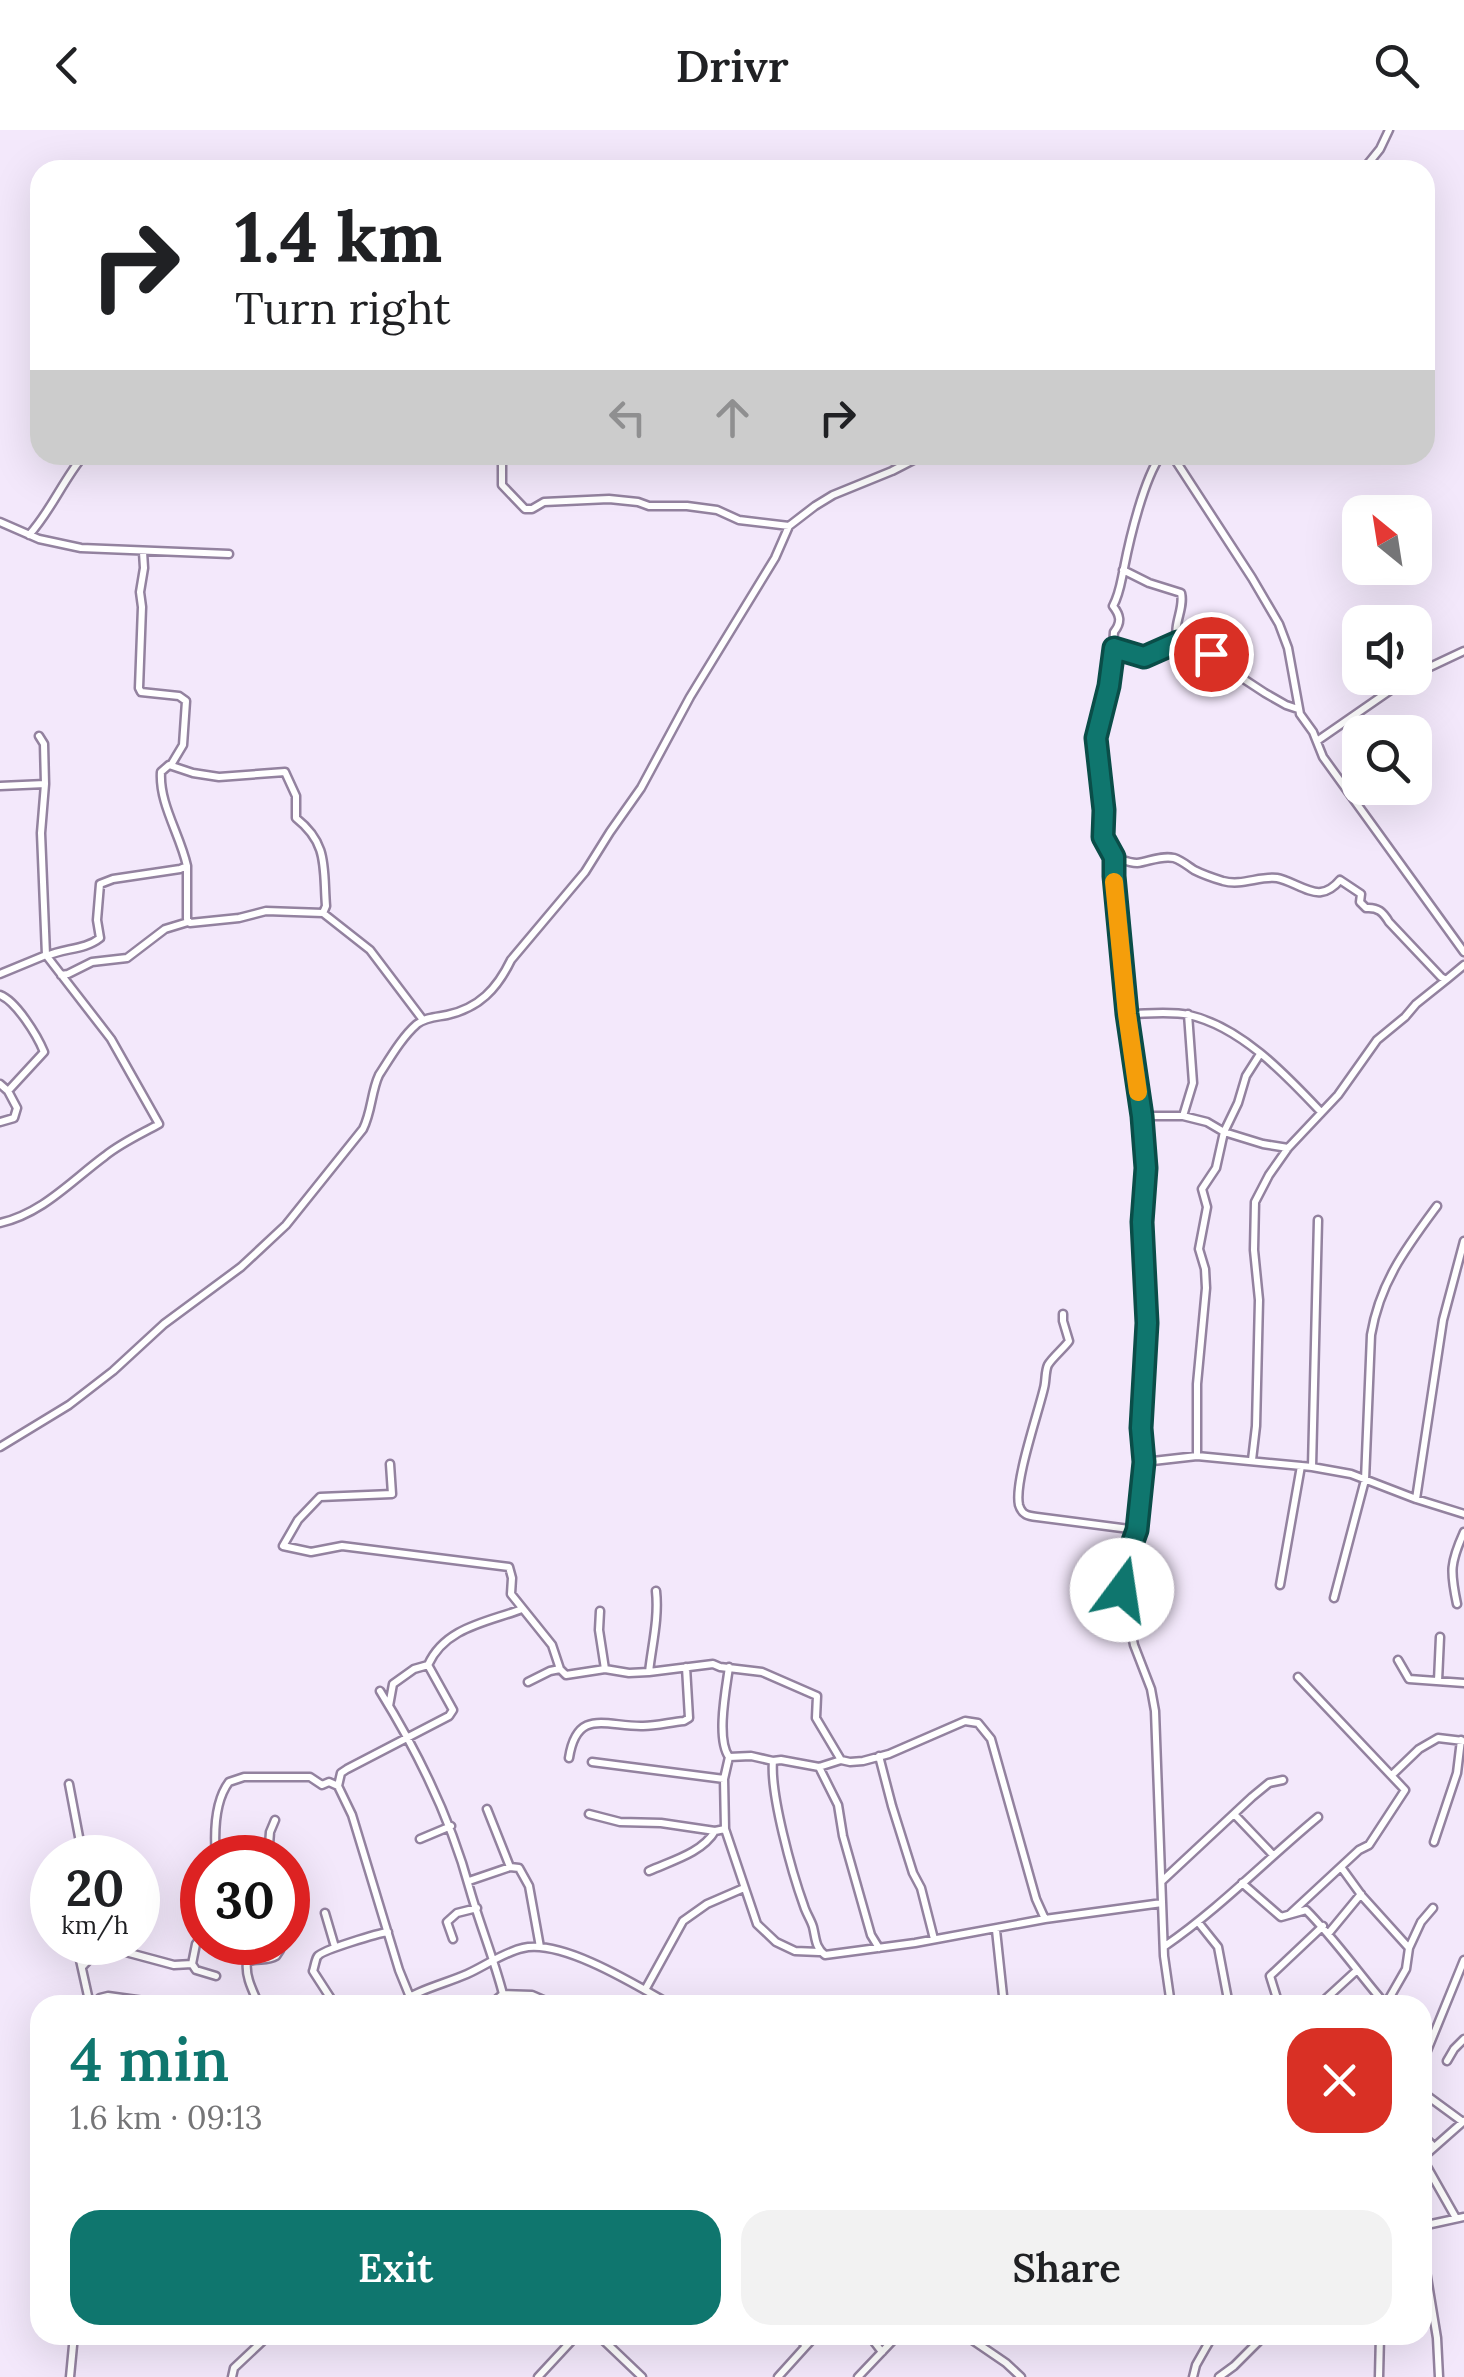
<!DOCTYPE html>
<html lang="en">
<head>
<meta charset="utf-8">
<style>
	:root { --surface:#fff; --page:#f2f2f2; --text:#202124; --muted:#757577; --accent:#0f766e }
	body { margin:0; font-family:Lora,serif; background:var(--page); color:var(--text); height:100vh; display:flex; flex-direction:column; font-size:38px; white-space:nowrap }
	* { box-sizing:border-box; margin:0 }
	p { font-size:32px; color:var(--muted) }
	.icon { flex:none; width:55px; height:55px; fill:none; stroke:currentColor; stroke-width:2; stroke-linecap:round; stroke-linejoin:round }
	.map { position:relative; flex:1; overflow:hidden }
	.side { position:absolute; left:30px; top:1865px; width:1402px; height:350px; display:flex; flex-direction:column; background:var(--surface); border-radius:30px; box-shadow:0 10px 40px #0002 }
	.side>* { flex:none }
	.banner { position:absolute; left:30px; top:30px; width:1405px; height:305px; border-radius:30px; box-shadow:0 10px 40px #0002; background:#fff; color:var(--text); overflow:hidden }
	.needle { width:65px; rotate:330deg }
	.tools { position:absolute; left:1342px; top:365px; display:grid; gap:20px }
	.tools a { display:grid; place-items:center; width:90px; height:90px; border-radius:20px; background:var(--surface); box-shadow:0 10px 40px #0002; font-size:50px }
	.speed { position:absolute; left:30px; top:1705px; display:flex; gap:20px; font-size:50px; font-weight:700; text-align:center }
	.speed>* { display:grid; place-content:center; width:130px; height:130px; border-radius:50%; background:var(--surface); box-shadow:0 10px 40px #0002; line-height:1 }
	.speed small { font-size:25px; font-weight:400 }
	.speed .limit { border:15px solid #d22; background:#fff; color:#111 }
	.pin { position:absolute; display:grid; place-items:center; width:85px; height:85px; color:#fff; margin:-42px; border:5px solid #fff; border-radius:50%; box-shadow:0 2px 10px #0007 }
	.me { position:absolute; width:110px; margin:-55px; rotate:14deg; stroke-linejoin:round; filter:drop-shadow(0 0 8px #0008) }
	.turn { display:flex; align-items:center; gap:35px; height:210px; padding:0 40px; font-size:45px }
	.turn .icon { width:130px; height:130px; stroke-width:2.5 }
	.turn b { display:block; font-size:70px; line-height:85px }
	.lanes { display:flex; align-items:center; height:95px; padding:0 40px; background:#0003; justify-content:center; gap:50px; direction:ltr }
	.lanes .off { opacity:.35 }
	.round { display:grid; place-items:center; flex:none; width:105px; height:105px; border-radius:30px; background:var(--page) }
	.overview { display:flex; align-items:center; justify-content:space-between; height:170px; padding:0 40px }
	h1 { font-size:60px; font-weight:600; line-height:75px; color:var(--accent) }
	.primary-button { display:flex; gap:20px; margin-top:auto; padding:20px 40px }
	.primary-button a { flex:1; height:115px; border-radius:30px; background:var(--accent); color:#fff; font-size:40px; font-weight:600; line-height:115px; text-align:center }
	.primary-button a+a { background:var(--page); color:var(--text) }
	header { display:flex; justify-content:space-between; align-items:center; height:130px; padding:0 40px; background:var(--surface); font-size:45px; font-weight:600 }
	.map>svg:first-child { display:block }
</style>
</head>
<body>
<header><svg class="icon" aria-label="back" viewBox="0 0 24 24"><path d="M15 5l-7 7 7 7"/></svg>Drivr<svg class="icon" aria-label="search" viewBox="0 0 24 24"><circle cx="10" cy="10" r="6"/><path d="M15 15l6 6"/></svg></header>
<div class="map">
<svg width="1464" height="2247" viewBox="0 0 1464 2247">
	<rect width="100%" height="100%" fill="#f3e8fb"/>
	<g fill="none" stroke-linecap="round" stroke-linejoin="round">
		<defs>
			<path id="minor" d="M1363,40L1380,19L1389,0
				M92,325L103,328L112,325
				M181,325H187
				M502,325V355L525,379H532L544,372L609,369L638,372L649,376H687L717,380L739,390L789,396
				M1161,325C1144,349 1130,407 1124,438C1121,451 1120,463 1113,476C1120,485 1122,492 1114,502L1111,544L1097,599L1095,617L1105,680L1103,707L1114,727L1113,745L1127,884L1142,986L1146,1039L1142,1092L1147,1193L1141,1298L1144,1332L1137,1400L1121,1450L1134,1515L1151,1559L1155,1581L1164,1826L1171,1875
				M1172,325L1252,448L1279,494L1288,518L1300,584L1313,602L1323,627L1464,822
				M0,392L39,409L81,418L229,424
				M29,405C51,381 63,350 84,325
				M143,422L144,438L140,462L142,477L139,558L141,562L179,566L186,571L183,615L171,635
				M1123,440L1149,453L1181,463C1185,479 1172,494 1178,512L1216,526L1233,542L1265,563L1286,575L1298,579
				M1115,517C1145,528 1149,529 1178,512
				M1415,544L1464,521
				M39,606L44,614L45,654
				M1317,611L1408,548
				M0,656L45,654L41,703L46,825L111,909L159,994C141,1004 121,1013 105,1026C71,1051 43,1083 0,1093
				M1114,727C1121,729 1129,733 1137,733C1148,732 1161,725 1174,728C1181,730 1188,736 1194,740C1204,745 1213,748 1223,751C1242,756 1259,746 1277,748C1290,750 1309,764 1321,762C1329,761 1335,756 1340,750L1361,764L1360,772L1366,778C1378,777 1383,782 1389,792L1441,847L1446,850L1464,835
				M187,736V789L190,793L239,788L266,781L323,783
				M47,826C64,818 85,820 100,808L97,790L100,754L113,749L180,739L187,736C180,704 159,674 161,642L169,635L193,643L219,647L285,642L296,666V688C329,714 323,738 326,776L323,783L370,820L423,890
				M0,844L46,825
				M61,845L68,844L92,832L127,828L165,799L188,792
				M0,865C16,871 37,905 44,922L8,961
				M1127,884C1146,884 1171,881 1189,885C1241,897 1285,944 1320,981
				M0,954L8,961L17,978L14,988L0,992
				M1142,986H1183L1207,992L1224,1002L1263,1014L1288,1018
				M1183,986L1193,953L1188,884
				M1063,1184V1191L1069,1211C1064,1218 1052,1228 1048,1235C1045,1241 1046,1251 1044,1258C1038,1284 1014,1352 1019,1375C1022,1385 1028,1386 1037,1387L1137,1400
				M0,1317L69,1275L113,1241L164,1194L241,1137L286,1095L363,999C372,981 371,962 379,945C390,928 402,907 417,894C426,887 437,887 447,885C479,878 497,859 511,830L585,742L610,702L641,658L690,567L775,428L789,396L815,376L833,365L892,341L923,325
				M1197,1326V1254L1206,1158L1205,1139L1199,1119L1207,1077L1202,1059L1216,1038L1224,1002L1238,973L1246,946L1260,924
				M1252,1330L1256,1296L1259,1170L1254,1120L1255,1072L1269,1045L1288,1018L1338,965L1377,910L1405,887L1416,874L1446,850
				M1144,1332L1197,1326L1312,1337L1351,1344L1416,1369L1464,1384
				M390,1334L392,1364L320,1367L298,1390L283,1416L311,1422L342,1416L509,1437L512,1448L511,1464L552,1515L560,1539
				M1312,1337L1318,1090
				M1416,1369L1443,1190L1464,1111
				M1280,1455L1301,1336
				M1334,1468L1365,1350L1371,1205C1380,1152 1406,1118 1437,1076
				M1457,1474C1450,1441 1450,1433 1464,1402
				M600,1481L599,1500L605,1539
				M1398,1530L1409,1549L1464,1553
				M428,1535C445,1497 488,1492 522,1479
				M729,1537C726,1559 716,1609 729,1627L751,1626L773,1631
				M649,1542C652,1515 659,1488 656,1461
				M1438,1551L1440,1507
				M528,1552L550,1541L560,1539L566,1545L605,1539L629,1543L649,1542L713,1534L720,1537L762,1542L817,1566L816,1588L841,1630
				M380,1561C419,1624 451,1689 470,1760C480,1795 494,1829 503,1864
				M389,1576L393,1554L414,1539L428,1535L453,1580L449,1586L347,1639L341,1643L338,1656L352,1685L399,1840L410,1867
				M879,1626L892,1676L913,1743L921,1758L934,1809
				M729,1627L724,1649L725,1699L757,1794L776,1812L795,1821L819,1822
				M569,1628C577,1577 607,1597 643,1596C657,1596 671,1592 684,1591L689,1588L686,1537
				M592,1632L724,1649
				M819,1637L838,1675L843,1706L871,1805L879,1818
				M1393,1644L1419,1619L1438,1608L1463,1611
				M69,1654L83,1728
				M487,1679L510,1737
				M589,1684L620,1692L661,1693L715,1701
				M1234,1684L1273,1725
				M420,1709L451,1696
				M1434,1712L1457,1643L1461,1610
				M216,1728C214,1703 214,1672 229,1652L244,1647H310L322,1655L329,1652L338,1656
				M268,1728L270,1702L275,1690
				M1341,1737L1362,1766L1409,1818
				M649,1741C671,1731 702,1723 715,1701L725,1699
				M469,1751L510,1737L519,1738L529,1756L540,1817
				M1162,1751L1252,1667L1269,1653L1283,1650
				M1242,1753L1281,1787L1306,1780C1335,1809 1359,1844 1386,1875
				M325,1783L335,1817
				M1290,1784L1359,1720L1369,1715L1405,1660L1298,1547
				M1045,1789L1036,1769L991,1609L978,1593L965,1591L889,1624L863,1631L850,1632L841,1630L819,1637L781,1630L773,1631C770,1664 792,1743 804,1776C806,1783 811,1790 813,1797C816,1809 815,1817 825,1825L915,1813L1045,1789L1162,1773
				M1198,1792L1218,1817L1229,1875
				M996,1800L1004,1875
				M1328,1804L1361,1764
				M202,1806L196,1814L192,1834L196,1840L216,1846
				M453,1809L447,1792L457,1783L477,1778
				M76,1812L90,1875
				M1165,1816C1220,1778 1266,1730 1318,1687
				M82,1837L96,1822L122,1821L174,1835L192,1834
				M645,1860L683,1791L707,1774L744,1758
				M1386,1874L1406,1839L1409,1818L1421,1792L1433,1778
				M95,1875L100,1868L108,1866L173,1875
				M259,1875C253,1861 245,1847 247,1832C257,1827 267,1832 276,1826L280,1820L279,1812
				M335,1875L313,1841C314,1839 316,1827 318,1826C322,1820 379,1803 388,1802
				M396,1875C417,1860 444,1854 467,1844C485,1836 504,1822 523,1818C562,1809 636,1855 671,1875
				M490,1875L503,1864L532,1865L555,1875
				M1279,1875L1270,1846L1323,1796
				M1319,1875L1356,1841
				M1447,1931L1454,1919L1464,1909
				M1422,1933L1464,1830
				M1422,1962L1463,1992
				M1422,2004L1434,2017
				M1422,2028L1456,2088
				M1422,2028L1464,1991
				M1422,2096L1464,2087
				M1422,2117L1437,2208L1439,2247
				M598,2205L642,2247
				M797,2205L806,2216
				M869,2205L882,2222
				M965,2205L1006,2233L1021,2247
				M70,2247L74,2205
				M232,2247L234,2238L269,2205
				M538,2247L577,2205
				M778,2247L816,2205
				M858,2247L898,2205
				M1193,2247L1196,2235L1213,2205
				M1219,2247L1234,2236L1265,2205
				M1379,2247L1380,2205"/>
		</defs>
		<use href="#minor" stroke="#93829f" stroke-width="11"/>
		<use href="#minor" stroke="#fff" stroke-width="6"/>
	</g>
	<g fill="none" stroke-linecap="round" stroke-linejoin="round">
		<defs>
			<path id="route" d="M1122,1460V1442L1137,1400L1144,1332L1141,1298L1147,1193L1142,1092L1146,1038L1142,986L1127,884L1114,746V727L1103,707L1104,680L1096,608L1109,556L1114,518L1144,527L1178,512L1211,524"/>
		</defs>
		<use href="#route" stroke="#0a4d48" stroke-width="25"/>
		<use href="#route" stroke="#0f766e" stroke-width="18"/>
		<path stroke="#f59e0b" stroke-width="18" d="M1114,752L1127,884L1138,962"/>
	</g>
</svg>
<div class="tools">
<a><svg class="needle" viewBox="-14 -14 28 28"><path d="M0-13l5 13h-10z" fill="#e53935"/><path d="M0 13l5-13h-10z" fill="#757577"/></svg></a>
<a><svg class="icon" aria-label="sound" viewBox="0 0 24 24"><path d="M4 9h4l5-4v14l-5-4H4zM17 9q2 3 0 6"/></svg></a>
<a><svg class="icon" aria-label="search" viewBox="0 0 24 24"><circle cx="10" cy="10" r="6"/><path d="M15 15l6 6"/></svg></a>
</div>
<div class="speed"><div>20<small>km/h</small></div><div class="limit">30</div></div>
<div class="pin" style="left:1211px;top:524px;background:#d93025"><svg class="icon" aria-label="arrive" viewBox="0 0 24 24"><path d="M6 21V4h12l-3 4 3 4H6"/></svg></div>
<svg class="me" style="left:1122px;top:1460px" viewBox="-20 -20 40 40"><circle r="19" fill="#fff"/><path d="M0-13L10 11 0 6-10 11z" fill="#0f766e"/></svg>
<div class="banner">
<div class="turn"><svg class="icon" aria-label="right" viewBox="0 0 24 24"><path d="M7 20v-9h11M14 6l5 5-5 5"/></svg><div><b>1.4 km</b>Turn right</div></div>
<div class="lanes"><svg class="icon off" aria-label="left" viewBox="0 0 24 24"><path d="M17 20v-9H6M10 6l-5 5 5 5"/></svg><svg class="icon off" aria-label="ahead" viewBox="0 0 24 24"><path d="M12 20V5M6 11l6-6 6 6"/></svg><svg class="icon" aria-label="right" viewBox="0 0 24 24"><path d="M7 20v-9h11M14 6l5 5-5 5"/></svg></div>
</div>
<section class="side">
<div class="overview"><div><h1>4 min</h1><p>1.6 km · 09:13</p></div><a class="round" style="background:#d93025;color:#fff"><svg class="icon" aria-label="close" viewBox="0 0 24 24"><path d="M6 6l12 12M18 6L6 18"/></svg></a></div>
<div class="primary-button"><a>Exit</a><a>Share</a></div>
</section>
</div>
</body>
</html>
